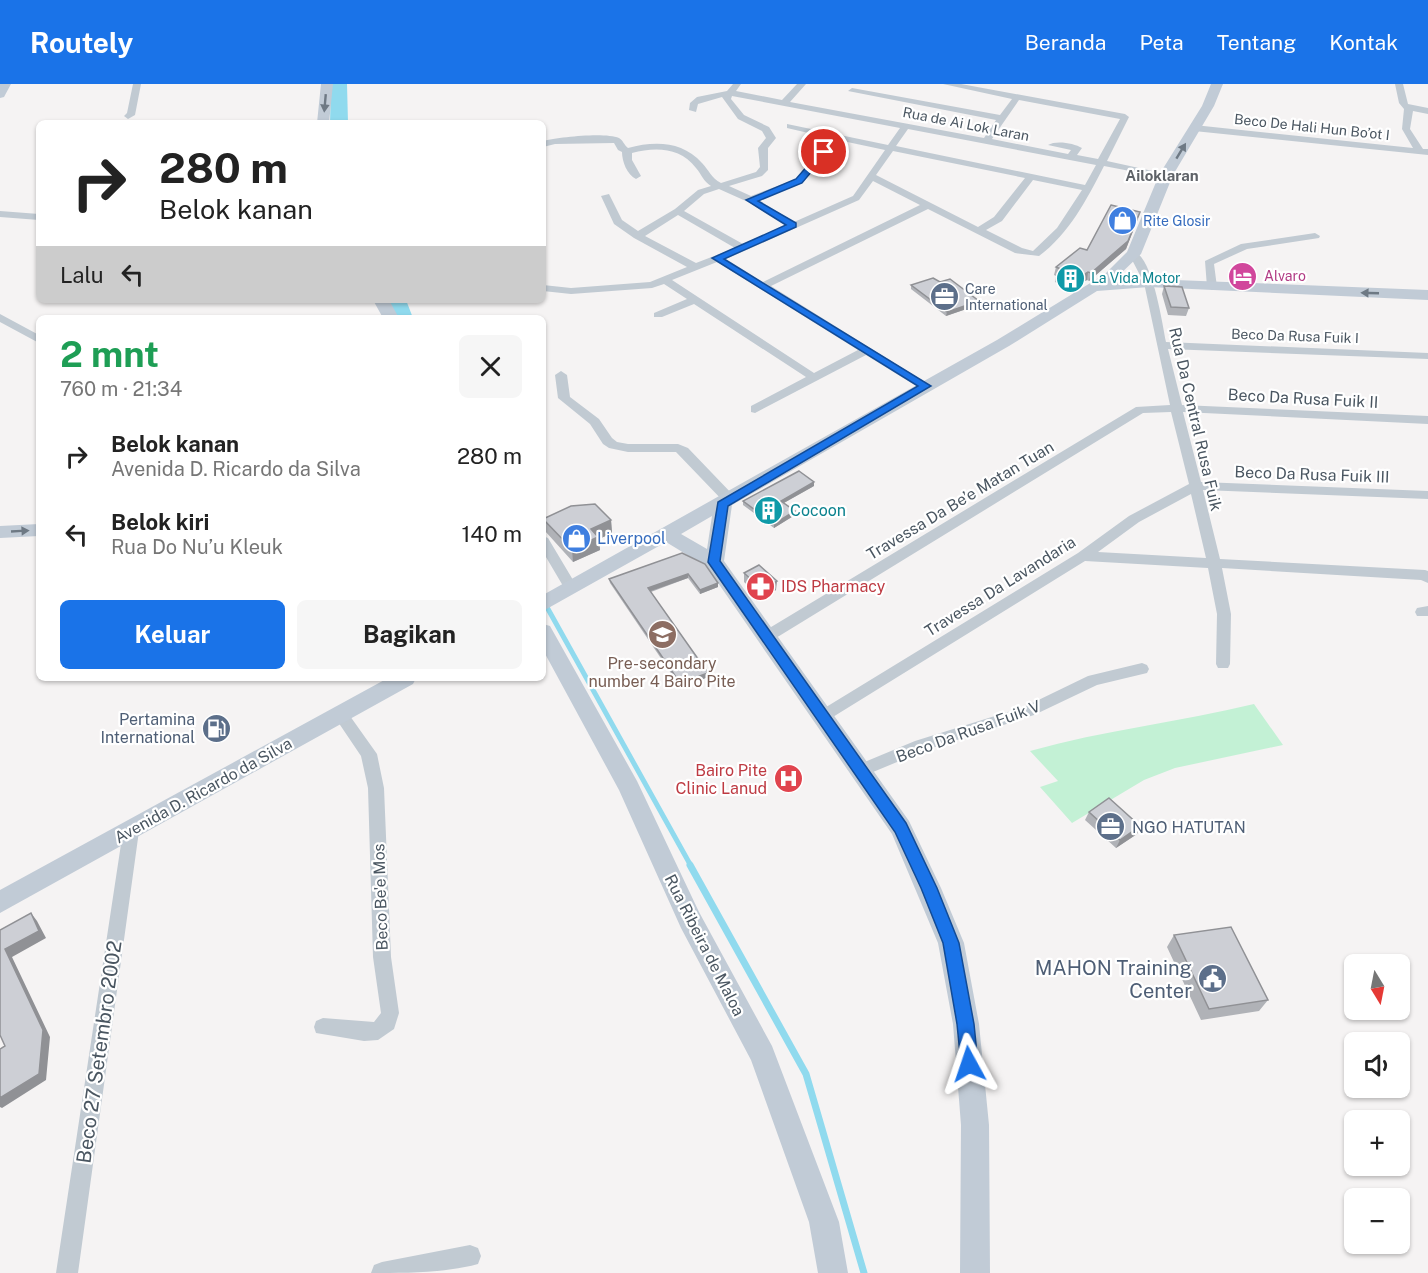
<!DOCTYPE html>
<html lang="id">
<head>
<meta charset="utf-8">
<style>
	:root { --surface:#fff; --page:#f6f6f6; --text:#222; --muted:#767676; --accent:#1a73e8 }
	body { margin:0; font-family:"Public Sans",sans-serif; background:var(--page); color:var(--text); height:100vh; display:flex; flex-direction:column; font-size:22px; white-space:nowrap }
	* { box-sizing:border-box; margin:0 }
	p { font-size:20px; color:var(--muted) }
	.icon { flex:none; width:33px; height:33px; fill:none; stroke:currentColor; stroke-width:2; stroke-linecap:round; stroke-linejoin:round }
	.map { position:relative; flex:1; overflow:hidden }
	.drawer { position:absolute; left:36px; top:231px; width:510px; height:366px; display:flex; flex-direction:column; background:var(--surface); border-radius:9px; box-shadow:0 2px 4px #0004 }
	.drawer>* { flex:none }
	.top-card { position:absolute; left:36px; top:36px; width:510px; height:183px; border-radius:9px; box-shadow:0 2px 4px #0004; background:#fff; color:var(--text); overflow:hidden }
	.needle { width:39px; rotate:170deg }
	.tools { position:absolute; left:1344px; top:870px; display:grid; gap:12px }
	.tools a { display:grid; place-items:center; width:66px; height:66px; border-radius:9px; background:var(--surface); box-shadow:0 2px 4px #0004; font-size:30px }
	.pin { position:absolute; display:grid; place-items:center; width:51px; height:51px; color:#fff; margin:-26px; border:3px solid #fff; border-radius:50%; box-shadow:0 2px 6px #0007 }
	.me { position:absolute; width:66px; margin:-33px; rotate:355deg; stroke-linejoin:round; filter:drop-shadow(0 0 4px #0008) }
	.turn { display:flex; align-items:center; gap:21px; height:126px; padding:0 24px; font-size:27px }
	.turn .icon { width:78px; height:78px; stroke-width:2.5 }
	.turn b { display:block; font-size:42px; line-height:51px }
	.then { display:flex; align-items:center; height:57px; padding:0 24px; background:#0003; gap:12px; font-size:22px }
	.round { display:grid; place-items:center; flex:none; width:63px; height:63px; border-radius:9px; background:var(--page) }
	.head { display:flex; align-items:center; justify-content:space-between; height:102px; padding:0 24px }
	h1 { font-size:36px; font-weight:700; line-height:45px; color:#1e9e55 }
	.action { display:flex; gap:12px; margin-top:auto; padding:12px 24px }
	.action a { flex:1; height:69px; border-radius:9px; background:var(--accent); color:#fff; font-size:24px; font-weight:700; line-height:69px; text-align:center }
	.action a+a { background:var(--page); color:var(--text) }
	ul { padding:0; list-style:none }
	li { display:flex; align-items:center; gap:18px; height:78px; padding:0 24px }
	li div { flex:1 }
	li b { display:block; font-size:22px }
	li em { font-style:normal }
	header { display:flex; align-items:center; gap:36px; box-sizing:border-box; height:84px; padding:0 30px; background:var(--accent); color:#fff }
	header strong { font-size:28px }
	nav { display:flex; gap:33px; margin-inline-start:auto; font-size:21px }
	.map>svg:first-child { display:block }
</style>
</head>
<body>
<header>
<strong>Routely</strong>
<nav><a>Beranda</a><a>Peta</a><a>Tentang</a><a>Kontak</a></nav>
</header>
<div class="map">
<svg width="1428" height="1189" viewBox="0 0 1428 1189">
	<rect width="100%" height="100%" fill="#f5f3f3"/>
	<path fill="#c3f1d5" d="M1254,620L1283,661L1175,684L1144,696L1072,739L1040,703L1058,697L1030,667C1104,646 1180,638 1254,620Z"/>
	<g fill="none" stroke-linecap="round" stroke-linejoin="round">
		<path stroke="#90daee" stroke-width="3" d="M333,0L334,39"/>
		<path stroke="#90daee" stroke-width="5" d="M543,516L691,782"/>
		<path stroke="#90daee" stroke-width="7" d="M690,781L806,990L864,1189"/>
		<path fill="#90daee" fill-rule="evenodd" d="M331,0H347L348,39H330Z
			M384,216H406L413,234H391Z"/>
		<path fill="#c1cad2" fill-rule="evenodd" d="M133,0H141L135,31L128,35L124,32L127,29Z
			M733,0H741L736,7L782,16L797,0H806L790,18L984,54L996,36L848,7L852,4L1000,31L1012,15L943,0H961L1125,30L1129,33L1107,77L1171,91L1166,94L1104,82C1087,115 1069,150 1039,172L1015,169L928,125L771,202L931,302L929,305H921L866,271L755,329L751,328V322L806,293L694,220L662,233H654V229L687,215L664,200L652,204L571,210L543,207V201L571,204L650,198L687,183L634,154L614,140L601,112L609,110L622,136L638,147L675,125L698,106L711,102C703,97 702,91 696,84C680,63 655,63 632,69V76L641,92L636,95C627,91 622,77 622,68L618,66L614,59L555,60L543,63V57C559,53 605,48 619,54C623,56 624,61 628,64C655,57 682,57 702,79C709,86 711,94 721,99L756,88L760,83L758,64L766,54L762,47L738,35L722,13L698,20L696,28L689,26L690,19L697,13L727,7ZM732,12L900,44L888,61L787,40V44L830,54L796,95L751,112L729,102L762,92L768,86V64L776,54L769,43L744,31L731,15ZM1019,16L1120,35L1098,75L1077,71L1082,64C1074,59 1056,56 1048,61L1071,66L1068,70L992,55ZM908,45L1096,81L1085,101L896,62ZM838,56L885,66L853,112L794,138L759,116L802,99ZM893,67L1025,94L994,133L978,143L876,91ZM1033,96L1082,106L1057,144L1033,167L1022,164L986,146L1002,137ZM873,97L920,121L763,198L726,175L859,116ZM719,105L748,118L786,141L743,160L684,127L704,110ZM678,131L735,164L696,179L645,152ZM717,178L858,266L814,289L672,196Z
			M1395,0H1403L1408,20L1428,24V30L1413,27L1410,45L1423,65H1428V71L1194,47L1190,44L1194,41L1413,64L1402,45L1404,25L1399,19Z
			M0,127L39,130V136L0,133Z
			M1315,149L1320,152L1319,154L1247,165L1214,180L1217,203L1212,206L1207,203L1205,177L1241,160Z
			M1134,167C1153,175 1162,238 1166,258L1428,269V275L1168,265L1182,321L1428,332V340L1183,328L1201,398L1428,407V415L1203,406L1220,475L1425,486L1428,487V499L1421,496L1222,484L1231,530L1230,580L1228,584H1218L1216,580L1217,530L1208,484L1085,477L828,636H818L815,632L818,628L1078,469L1129,432L1189,400L1171,328L1143,329L771,557L766,558L759,553L761,549L1136,323L1170,321L1144,199L1129,170ZM1191,410L1206,474L1098,468L1139,438Z
			M0,230L39,251V259L0,238Z
			M561,287L567,291L570,313L599,335L612,354L617,358L628,360H678L688,364L735,413L737,416L735,419H725L676,368H628L609,364L603,360L590,340L558,314L555,291Z
			M543,452L548,454L576,501L578,504L576,507H566L543,468Z
			M1428,522V532H1417L1415,528L1417,524Z
			M1142,579L1147,581L1149,585L1147,589L1097,601L1034,631L926,666L861,693L855,692L853,687L855,682L915,657L1024,623L1088,592Z
			M340,623L345,625L377,670L384,704L391,873L399,929L394,945L378,956L364,957L316,949L314,943L316,937L323,934L374,938L381,929L373,873L368,704L361,672L332,629L335,625Z
			M131,740L137,742L139,747L78,1189H56L123,747L125,742Z
			M470,1161L478,1164L481,1172L478,1180C445,1189 406,1189 371,1189L374,1181L382,1178Z"/>
		<path fill="#c1cbd6" fill-rule="evenodd" d="M0,0H11L4,13L0,14Z
			M321,0H333L329,39H317Z
			M1211,0H1223L1214,22L1173,91L1141,170L1113,197L1149,195L1428,206V216L1149,203L1097,207L1009,262L732,421L724,477L909,737L941,804L964,859L979,940L989,1041L990,1189H960L961,1041L953,940L938,859L892,750L707,483L666,458L543,527V511L997,256L1105,190L1127,168L1159,91L1202,22ZM712,432L707,465L681,450Z
			M373,216H389L399,234H383Z
			M39,440V452L0,454V442Z
			M543,540L550,542L637,697L699,828L772,962L839,1138L848,1189H818L809,1138L751,976L681,844L619,706L543,566Z
			M388,594H416L413,600L0,829V806Z"/>
	</g>
	<path fill="#b0b2b7" d="M1138,135L1126,165L1089,197L1087,196L1070,205L1055,198L1056,192L1054,191L1056,183L1087,166Z
		M940,198L979,217L978,221L946,232L911,205V201Z
		M1164,202L1189,224L1186,232L1168,231L1162,210Z
		M814,402L784,419L795,427V431L774,444L743,421V417Z
		M543,434L611,436L612,449L599,455L600,466L573,478L545,447Z
		M682,469L718,499V503L700,510L688,494L651,508L708,589V593L681,604L610,499L609,495Z
		M744,489L776,506L761,514L744,498Z
		M1089,728L1140,742L1137,750L1116,764L1085,736Z
		M1174,851L1268,916L1259,927L1201,936L1167,863Z"/>
	<path fill="#909195" d="M1140,128L1126,165L1089,197L1091,189Z
		M1088,188L1087,196L1070,205L1072,198Z
		M979,217L978,221L946,232L947,228Z
		M814,398V402L780,421L781,417Z
		M795,427V431L774,444V440Z
		M611,436L612,449L599,455L600,466L573,478L572,465L591,445Z
		M688,490V494L648,508V504Z
		M777,497L776,506L761,514L762,505Z
		M718,499V503L700,510V506Z
		M708,589V593L681,604L680,599Z
		M1140,742L1137,750L1116,764L1120,756Z
		M31,829L37,837L46,854L12,873L50,953L46,996L2,1024L0,1023V1014L39,990L5,865Z"/>
	<path fill="#cdcfd5" stroke="#909195" stroke-width="1.5" d="M1111,121L1140,128L1128,157L1091,189L1088,188L1072,198L1057,191L1063,186L1056,183L1080,164L1087,166Z
		M933,194L940,198L950,195L979,217L947,228L911,201Z
		M1164,202L1182,203L1189,224L1171,223Z
		M799,387L814,398L781,417L795,427L774,440L743,417Z
		M595,420L611,436L591,445L598,453L572,465L543,435L571,422Z
		M682,469L705,480L718,499L700,506L688,490L648,504L708,589L680,599L609,495Z
		M759,481L777,497L762,505L744,489Z
		M1109,714L1140,742L1120,756L1089,728Z
		M31,829L39,847L5,865L43,946L39,990L0,1014V965L5,962L0,951V846Z
		M1231,843L1268,916L1209,925L1174,851Z"/>
	<defs><path id="oneway-solid" d="M-6-.8H1V-3.2L6.5 0L1 3.2V.8H-6Z" transform="scale(1.5)"/></defs>
	<g fill="#6e7984">
		<use href="#oneway-solid" transform="translate(325 19) rotate(95)"/>
		<use href="#oneway-solid" transform="translate(1181 67) rotate(-59)"/>
		<use href="#oneway-solid" transform="translate(1370 209) rotate(-178)"/>
		<use href="#oneway-solid" transform="translate(20 447) rotate(-3)"/>
	</g>
	<path fill="#1a73e8" stroke="#114b97" stroke-width="1.5" d="M821,66L828,68L802,99L758,117L796,139V143L724,175L931,302L728,422L720,477L906,739L937,804L959,859L974,940L978,980L975,986L969,989L963,986L961,980L957,940L943,859L921,804L895,748L708,478L718,418L918,302L712,174L786,141L746,116L796,95Z"/>
	<defs>
		<symbol id="shop-disc" viewBox="-11 -11 22 22"><circle r="9.5" fill="#3f7fe0" stroke="#fff"/><path d="M-5-2.5h2.3a2.7 3.5 0 0 1 5.4 0H5L5.5 6h-11ZM-1.5-2.5h3a1.5 2.3 0 0 0-3 0Z" fill="#fff"/></symbol>
		<symbol id="hotel-disc" viewBox="-11 -11 22 22"><circle r="9.5" fill="#d1479c" stroke="#fff"/><path d="M-6-4.5h1.5V1H6V5H4.5V3h-9V5H-6ZM-4 0a1.8 1.8 0 1 1 3.6 0ZM.5 0V-2.5h3Q6-2.5 6 0Z" fill="#fff"/></symbol>
		<symbol id="building-disc" viewBox="-11 -11 22 22"><circle r="9.5" fill="#0f9aa8" stroke="#fff"/><path d="M-4-6H4V6H1V3H-1V6H-4ZM-2.5-4.3h1.7v1.8h-1.7ZM.8-4.3h1.7v1.8H.8ZM-2.5-1h1.7V.8h-1.7ZM.8-1h1.7V.8H.8Z" fill="#fff"/></symbol>
		<symbol id="office-disc" viewBox="-11 -11 22 22"><circle r="9.5" fill="#5c6f8a" stroke="#fff"/><path d="M-6-3h4V-5.5h4V-3h4V5H-6ZM-1-4.5V-3h2v-1.5ZM-6 0V1H6V0Z" fill="#fff"/></symbol>
		<symbol id="pharmacy-disc" viewBox="-11 -11 22 22"><circle r="9.5" fill="#e0444e" stroke="#fff"/><path d="M-2-6h4v4h4v4h-4v4h-4v-4h-4v-4h4Z" fill="#fff"/></symbol>
		<symbol id="school-disc" viewBox="-11 -11 22 22"><circle r="9.5" fill="#8d6e63" stroke="#fff"/><path d="M0-5L7-2L0 1L-7-2ZM-4 1L0 2.5L4 1V4Q0 6-4 4Z" fill="#fff"/></symbol>
		<symbol id="fuel-disc" viewBox="-11 -11 22 22"><circle r="9.5" fill="#5c6f8a" stroke="#fff"/><path d="M-5.5-6h7V0h2V4h1.3V-2.5L3-4.5l.8-.8L6-3V5H2.5V1h-1V6h-7ZM-4.2-4.7v3.2H.2V-4.7Z" fill="#fff"/></symbol>
		<symbol id="hospital-disc" viewBox="-11 -11 22 22"><circle r="9.5" fill="#e0444e" stroke="#fff"/><path d="M-5-5h3v3.5h4V-5h3V5h-3V1.5h-4V5h-3Z" fill="#fff"/></symbol>
		<symbol id="civic-disc" viewBox="-11 -11 22 22"><circle r="9.5" fill="#5c6f8a" stroke="#fff"/><path d="M-.6-6.5H3V-4.5H.6V-3L4-1V1h2V6H-6V1h2V-1L-.6-3ZM-1.2 2.5V6h2.4V2.5Z" fill="#fff"/></symbol>
	</defs>
	<g fill-rule="evenodd">
		<use href="#shop-disc" x="1106" y="120" width="33" height="33"/>
		<use href="#hotel-disc" x="1226" y="176" width="33" height="33"/>
		<use href="#building-disc" x="1054" y="178" width="33" height="33"/>
		<use href="#office-disc" x="928" y="196" width="33" height="33"/>
		<use href="#building-disc" x="752" y="410" width="33" height="33"/>
		<use href="#shop-disc" x="560" y="438" width="33" height="33"/>
		<use href="#pharmacy-disc" x="744" y="486" width="33" height="33"/>
		<use href="#school-disc" x="646" y="534" width="33" height="33"/>
		<use href="#fuel-disc" x="200" y="628" width="33" height="33"/>
		<use href="#hospital-disc" x="772" y="678" width="33" height="33"/>
		<use href="#office-disc" x="1094" y="726" width="33" height="33"/>
		<use href="#civic-disc" x="1196" y="878" width="33" height="33"/>
	</g>
	<g text-anchor="middle" stroke-width="4.5" stroke-linejoin="round" paint-order="stroke">
		<g font-size="14" fill="#4a5661" stroke="#fff">
			<text transform="translate(966 40) rotate(11)" y="5">Rua de Ai Lok Laran</text>
			<text transform="translate(1312 43) rotate(6)" y="5">Beco De Hali Hun Bo’ot I</text>
			<text transform="translate(1295 252) rotate(2)" y="5">Beco Da Rusa Fuik I</text>
		</g>
		<g font-size="14" fill="#366cbe" stroke="#fff" text-anchor="start">
			<text x="1143" y="142">Rite Glosir</text>
		</g>
		<g font-size="14" fill="#b23c85" stroke="#fff" text-anchor="start">
			<text x="1264" y="197">Alvaro</text>
		</g>
		<g font-size="14" fill="#0d838f" stroke="#fff" text-anchor="start">
			<text x="1091" y="199">La Vida Motor</text>
		</g>
		<g font-size="14" fill="#4e5e75" stroke="#fff" text-anchor="start">
			<text x="965" y="210">Care<tspan x="965" dy="16">International</tspan></text>
		</g>
		<g font-size="15" font-weight="bold" fill="#5f6368" stroke="#fff">
			<text x="1162" y="97">Ailoklaran</text>
		</g>
		<g font-size="16" fill="#4a5661" stroke="#fff">
			<text transform="translate(1303 314) rotate(3)" y="6">Beco Da Rusa Fuik II</text>
			<text transform="translate(1196 335) rotate(77)" y="6">Rua Da Central Rusa Fuik</text>
			<text transform="translate(1312 390) rotate(2)" y="6">Beco Da Rusa Fuik III</text>
			<text transform="translate(960 416) rotate(-31)" y="6">Travessa Da Be’e Matan Tuan</text>
			<text transform="translate(1000 502) rotate(-32)" y="6">Travessa Da Lavandaria</text>
			<text transform="translate(968 647) rotate(-20)" y="6">Beco Da Rusa Fuik V</text>
			<text transform="translate(203 706) rotate(-29)" y="6">Avenida D. Ricardo da Silva</text>
			<text transform="translate(380 813) rotate(-92)" y="6">Beco Be'e Mos</text>
			<text transform="translate(705 861) rotate(63)" y="6">Rua Ribeira de Maloa</text>
		</g>
		<g font-size="16" fill="#0d838f" stroke="#fff" text-anchor="start">
			<text x="790" y="432">Cocoon</text>
		</g>
		<g font-size="16" fill="#366cbe" stroke="#fff" text-anchor="start">
			<text x="597" y="460">Liverpool</text>
		</g>
		<g font-size="16" fill="#be3a42" stroke="#fff" text-anchor="start">
			<text x="781" y="508">IDS Pharmacy</text>
			<text x="767" y="692" text-anchor="end">Bairo Pite<tspan x="767" dy="18">Clinic Lanud</tspan></text>
		</g>
		<g font-size="16" fill="#785e54" stroke="#fff">
			<text x="662" y="585">Pre-secondary<tspan x="662" dy="18">number 4 Bairo Pite</tspan></text>
		</g>
		<g font-size="16" fill="#4e5e75" stroke="#fff" text-anchor="end">
			<text x="195" y="641">Pertamina<tspan x="195" dy="18">International</tspan></text>
			<text x="1132" y="749" text-anchor="start">NGO HATUTAN</text>
		</g>
		<g font-size="20" fill="#4e5e75" stroke="#fff" text-anchor="end">
			<text x="1192" y="891">MAHON Training<tspan x="1192" dy="23">Center</tspan></text>
		</g>
		<g font-size="20" fill="#4a5661" stroke="#fff">
			<text transform="translate(99 968) rotate(-82)" y="7">Beco 27 Setembro 2002</text>
		</g>
	</g>
</svg>
<div class="tools">
<a><svg class="needle" viewBox="-14 -14 28 28"><path d="M0-13l5 13h-10z" fill="#e53935"/><path d="M0 13l5-13h-10z" fill="#767676"/></svg></a>
<a><svg class="icon" aria-label="sound" viewBox="0 0 24 24"><path d="M4 9h4l5-4v14l-5-4H4zM17 9q2 3 0 6"/></svg></a>
<a>+</a>
<a>−</a>
</div>
<div class="pin" style="left:824px;top:68px;background:#d93025"><svg class="icon" aria-label="arrive" viewBox="0 0 24 24"><path d="M6 21V4h12l-3 4 3 4H6"/></svg></div>
<svg class="me" style="left:969px;top:980px" viewBox="-20 -20 40 40"><path d="M0-17L14 15 0 8-14 15z" fill="#1a73e8" stroke="#fff" stroke-width="4"/></svg>
<div class="top-card">
<div class="turn"><svg class="icon" aria-label="right" viewBox="0 0 24 24"><path d="M7 20v-9h11M14 6l5 5-5 5"/></svg><div><b>280 m</b>Belok kanan</div></div>
<div class="then">Lalu<svg class="icon" aria-label="left" viewBox="0 0 24 24"><path d="M17 20v-9H6M10 6l-5 5 5 5"/></svg></div>
</div>
<section class="drawer">
<div class="head"><div><h1>2 mnt</h1><p>760 m · 21:34</p></div><a class="round"><svg class="icon" aria-label="close" viewBox="0 0 24 24"><path d="M6 6l12 12M18 6L6 18"/></svg></a></div>
<ul>
<li><svg class="icon" aria-label="right" viewBox="0 0 24 24"><path d="M7 20v-9h11M14 6l5 5-5 5"/></svg><div><b>Belok kanan</b><p>Avenida D. Ricardo da Silva</p></div><em>280 m</em></li>
<li><svg class="icon" aria-label="left" viewBox="0 0 24 24"><path d="M17 20v-9H6M10 6l-5 5 5 5"/></svg><div><b>Belok kiri</b><p>Rua Do Nu’u Kleuk</p></div><em>140 m</em></li>
</ul>
<div class="action"><a>Keluar</a><a>Bagikan</a></div>
</section>
</div>
</body>
</html>
